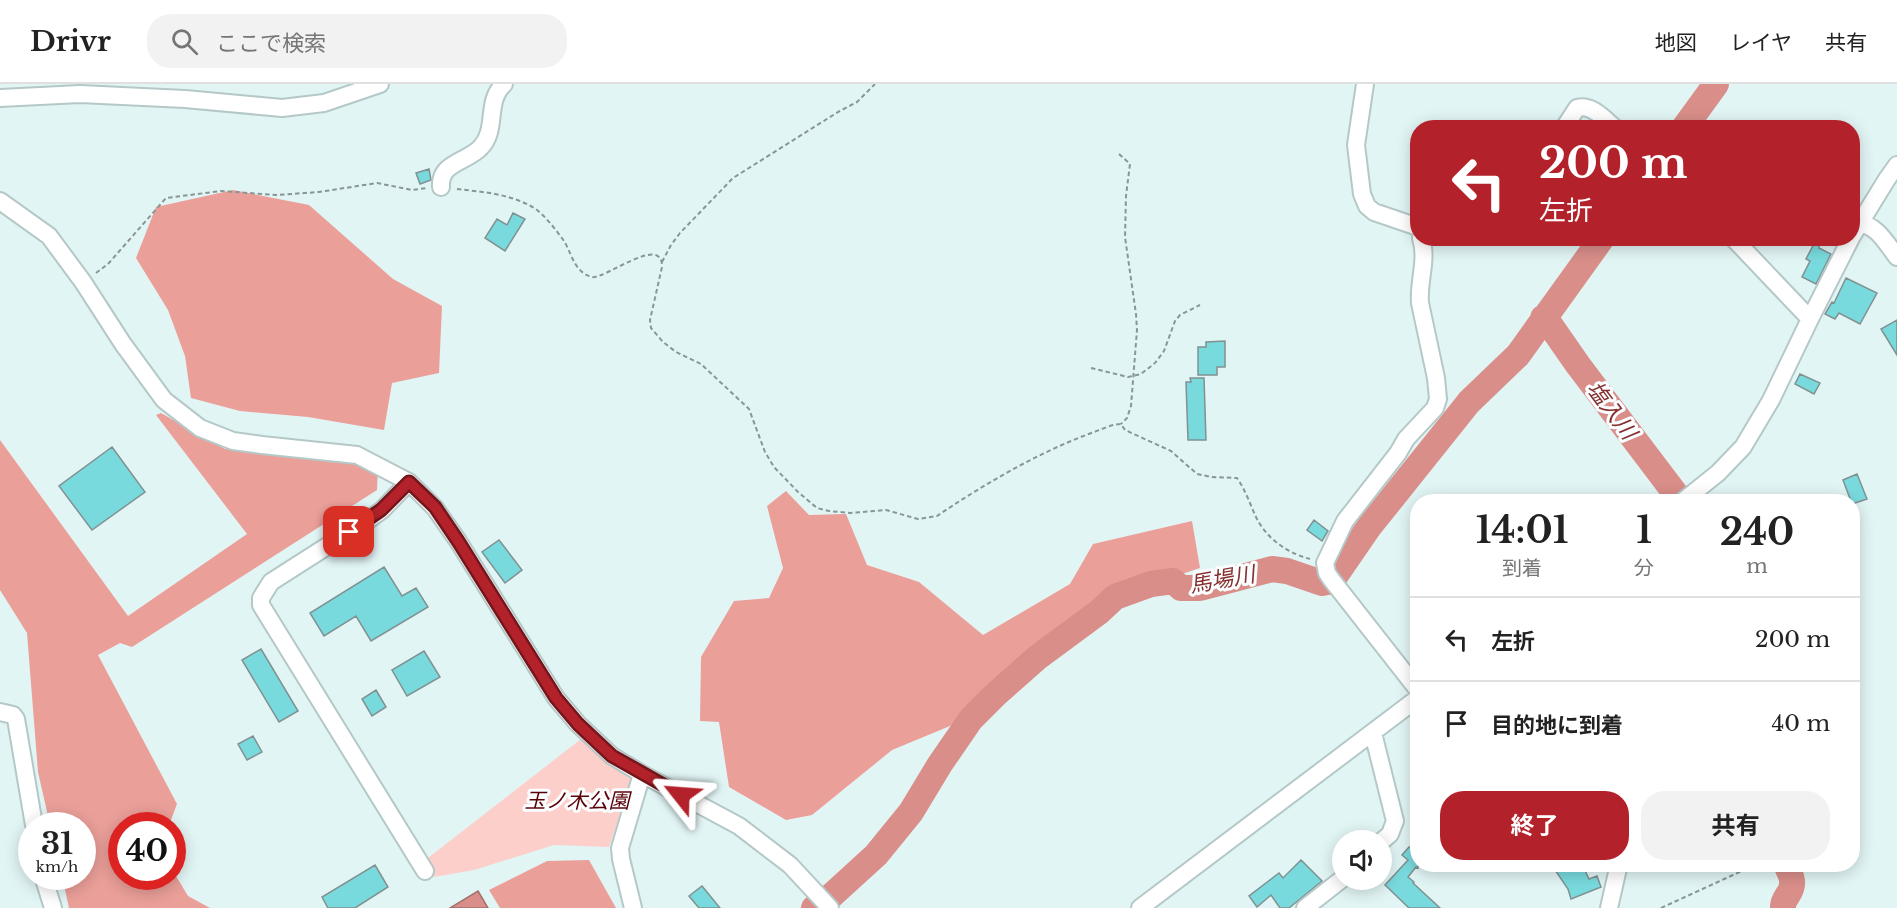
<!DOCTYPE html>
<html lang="ja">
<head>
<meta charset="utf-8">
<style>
	:root { --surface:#fff; --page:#f2f2f2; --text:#222; --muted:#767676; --line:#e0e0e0; --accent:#b3222a }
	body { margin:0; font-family:"Libre Baskerville","Noto Sans JP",serif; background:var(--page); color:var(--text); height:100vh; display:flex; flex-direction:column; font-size:22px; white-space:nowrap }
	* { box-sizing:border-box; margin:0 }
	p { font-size:20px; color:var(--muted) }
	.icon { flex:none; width:33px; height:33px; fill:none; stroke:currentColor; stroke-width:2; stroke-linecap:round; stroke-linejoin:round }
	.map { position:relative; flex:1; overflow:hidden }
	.side { position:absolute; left:1410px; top:410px; width:450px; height:378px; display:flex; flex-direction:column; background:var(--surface); border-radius:24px; box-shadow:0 3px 15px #0003 }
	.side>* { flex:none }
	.top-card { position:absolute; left:1410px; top:36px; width:450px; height:126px; border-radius:24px; box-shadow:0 3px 15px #0003; background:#b3222a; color:#fff; overflow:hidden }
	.buttons { position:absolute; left:1332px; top:746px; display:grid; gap:12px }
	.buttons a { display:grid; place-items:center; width:60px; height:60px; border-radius:50%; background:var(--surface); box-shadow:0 3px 15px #0003; font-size:30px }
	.speed { position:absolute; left:18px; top:728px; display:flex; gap:12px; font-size:30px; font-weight:700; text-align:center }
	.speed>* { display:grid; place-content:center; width:78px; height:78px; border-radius:50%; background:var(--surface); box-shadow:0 3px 15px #0003; line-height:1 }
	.speed small { font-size:15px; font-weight:400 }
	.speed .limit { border:9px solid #d22; background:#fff; color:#111 }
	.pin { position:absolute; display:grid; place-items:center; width:51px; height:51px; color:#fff; margin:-26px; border-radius:12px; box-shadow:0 3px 9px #0006 }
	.me { position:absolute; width:66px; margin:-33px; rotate:298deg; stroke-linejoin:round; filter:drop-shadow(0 0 4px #0008) }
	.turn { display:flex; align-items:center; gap:21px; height:126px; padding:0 30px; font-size:27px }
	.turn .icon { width:78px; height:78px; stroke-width:2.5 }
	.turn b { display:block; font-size:42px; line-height:51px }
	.eta { display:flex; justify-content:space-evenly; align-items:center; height:102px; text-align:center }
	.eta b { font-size:36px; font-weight:700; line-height:42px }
	.cta { display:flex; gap:12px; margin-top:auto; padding:12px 30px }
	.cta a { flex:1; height:69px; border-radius:24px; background:var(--accent); color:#fff; font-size:24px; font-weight:700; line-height:69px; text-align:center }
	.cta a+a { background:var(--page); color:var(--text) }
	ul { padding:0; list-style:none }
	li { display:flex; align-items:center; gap:18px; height:84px; padding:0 30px; border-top:2px solid var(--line) }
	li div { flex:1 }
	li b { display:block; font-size:22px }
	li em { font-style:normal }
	header { display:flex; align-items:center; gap:36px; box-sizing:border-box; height:84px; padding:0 30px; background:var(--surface); border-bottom:2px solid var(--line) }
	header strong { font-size:28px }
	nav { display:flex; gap:33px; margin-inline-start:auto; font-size:21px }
	.search { width:420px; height:54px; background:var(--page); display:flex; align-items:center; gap:15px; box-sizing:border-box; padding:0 21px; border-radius:24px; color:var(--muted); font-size:22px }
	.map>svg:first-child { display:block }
</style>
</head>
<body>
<header>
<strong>Drivr</strong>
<div class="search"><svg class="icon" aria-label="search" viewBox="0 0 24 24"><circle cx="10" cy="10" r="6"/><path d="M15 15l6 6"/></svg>ここで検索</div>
<nav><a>地図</a><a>レイヤ</a><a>共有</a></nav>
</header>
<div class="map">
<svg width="1897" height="824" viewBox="0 0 1897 824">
	<rect width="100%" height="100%" fill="#e2f5f5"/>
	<path fill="#fdcfca" d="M581,655L633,692L609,763L554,761L474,786L434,793L424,777Z"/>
	<path fill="#eb9f99" d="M233,106L309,121L393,195L442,222L439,289L392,299L384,346L308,333L240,327L191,314L185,272L168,226L136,174L156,123Z
		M161,329L225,365L282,371L340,367L378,382L377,406L132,563L120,559L98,571L177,720L169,741H122V792H172L173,787L188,812L210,824H69L62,792H82V741H50L38,688L27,549L0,506V356L128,532L247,450L156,331Z
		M786,407L809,431L846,430L867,481L919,498L983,551L1070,500L1093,460L1192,437L1200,484L1104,516L1013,583L950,642L892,666L812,731L786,736L729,703L719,638L700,637L701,573L734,517L769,514L783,484L767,422Z
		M589,776L616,824H500L489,806L547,777Z"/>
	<path fill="#d98e89" stroke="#a3716d" stroke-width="1.5" d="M478,807L488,824H450Z"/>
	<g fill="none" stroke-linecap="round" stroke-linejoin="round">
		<path stroke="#d98e89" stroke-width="26" d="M1684,44L1716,0
			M1543,234L1546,235L1578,281L1681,417
			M814,824L831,812L876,771L911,728L940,680L971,635L995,611L1038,573L1099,528L1115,513L1151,500L1173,497L1181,504H1200L1272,485L1287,487L1322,499L1328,498L1336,491L1369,443L1469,318L1518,271L1602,154
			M1783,824C1782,814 1792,810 1792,800C1793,793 1788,786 1786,780"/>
	</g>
	<path fill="#79dadd" stroke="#809192" stroke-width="1.5" d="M429,85L431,96L420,100L416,89Z
		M513,129L525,135L505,167L485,154L497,135L507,141Z
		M1817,154H1819V164L1831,170L1816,200L1802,193L1810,177L1806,175Z
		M1846,194L1877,209L1860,240L1839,229L1835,235L1825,230L1832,218L1834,219Z
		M1897,236V271L1881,245Z
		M1225,257V283H1217V291H1198V263H1206V258Z
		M1800,290L1820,299L1814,310L1795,300Z
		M1190,294H1204L1206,356H1188L1186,298H1191Z
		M112,363L145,408L92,446L59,402Z
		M1857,390L1867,415L1852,420L1843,396Z
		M1314,436L1328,447L1322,457L1307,446Z
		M499,456L522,486L505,499L482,468Z
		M384,483L402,512L416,504L428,523L371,557L356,532L324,552L310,529Z
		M261,565L298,627L279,638L242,576Z
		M424,567L440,593L407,612L392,586Z
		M376,606L386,623L372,632L362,615Z
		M253,652L262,668L247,676L238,660Z
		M1409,763L1416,768L1418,766V784L1416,783L1408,793L1414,798L1413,799L1440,824H1409L1385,801L1408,776L1402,771Z
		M1301,776L1322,797L1289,824H1280L1271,811L1257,823L1249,812L1279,789L1283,794Z
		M1551,780H1582L1589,795L1597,792L1601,803L1571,815L1568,805Z
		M375,781L388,803L355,824H328L322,813Z
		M702,802L720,824H699L689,812Z"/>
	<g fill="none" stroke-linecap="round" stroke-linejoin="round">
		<defs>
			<path id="minor" d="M1365,0L1356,61L1362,110L1367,122L1374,128L1418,143
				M0,14L80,10L185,15L282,24L324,19L380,0
				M1564,44L1577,24C1592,20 1604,35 1615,44
				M441,103C439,78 468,78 481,63C498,45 485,17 504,0
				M0,117L49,152L83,198L123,260L164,316L200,344L233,357L262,361L357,371L409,398L435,424L458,457L556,614L578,640L612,672L642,690L739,742L790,781L830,824
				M1859,139C1878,142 1886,159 1897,173
				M1852,152L1887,95L1897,81
				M1733,154L1810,235
				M409,398L382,426L368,436L271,498L261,514V521L425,787
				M1683,417L1718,389L1743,363L1771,316L1810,235L1851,154
				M1418,606L1331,495L1327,489L1325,479L1345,437L1398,369L1406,355L1435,324L1438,315L1436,294L1420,219C1418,197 1428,176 1421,154
				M0,628L13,631L16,635L34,741
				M1373,649L1395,737L1390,750L1382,757
				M43,792L53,824
				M633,824L621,775L620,764L642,690
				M1140,824L1418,614
				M1305,824L1342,795
				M1609,824L1619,780"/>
		</defs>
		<use href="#minor" stroke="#b5c8c8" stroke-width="20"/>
		<path stroke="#889696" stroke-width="2" stroke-dasharray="4.5 3" stroke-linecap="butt" d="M1119,70L1130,80L1126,112L1125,153L1136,230L1137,246L1131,322L1127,334L1121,340
			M457,105C483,108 514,110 537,126C547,134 556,146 564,157C572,170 574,188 592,193C604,196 663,149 662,183L650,236L651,244L663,258L676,268L701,280L749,325L765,368L774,383L798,408L817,424L829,427L850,429L886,426L918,435L937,432C986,399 1039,368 1094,348C1103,345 1112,340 1121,340L1125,346L1171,367L1197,390L1211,393L1237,394C1245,405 1250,420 1256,433C1266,454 1287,469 1310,475
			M662,178L671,161L680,149L733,94L838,28L857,18L875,0
			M96,189L108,180L166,114L221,107L276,111L319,108L377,99L412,106L427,104
			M1091,284L1128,293L1141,290L1155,279L1164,267L1175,237L1180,231L1200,221
			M1661,824L1757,780"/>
		<use href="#minor" stroke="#fff" stroke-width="16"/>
	</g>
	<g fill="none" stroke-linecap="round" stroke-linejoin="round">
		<defs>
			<path id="route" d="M349,448L381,426L409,398L435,423L458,457L556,614L578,640L612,672L681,711"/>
		</defs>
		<use href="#route" stroke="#74161b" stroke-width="15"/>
		<use href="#route" stroke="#b3222a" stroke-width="10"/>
	</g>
	<g text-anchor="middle" stroke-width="6" stroke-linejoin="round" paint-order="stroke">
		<g font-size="21" font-style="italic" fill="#5b0009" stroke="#fbfeff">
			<text x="577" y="724">玉ノ木公園</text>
		</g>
		<g font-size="22" font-style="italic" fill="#872f2e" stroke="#fbfeff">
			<text transform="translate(1612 326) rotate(53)" y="8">塩入川</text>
			<text transform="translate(1222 495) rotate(-10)" y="8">馬場川</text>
		</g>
	</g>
</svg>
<div class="buttons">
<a><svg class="icon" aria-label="sound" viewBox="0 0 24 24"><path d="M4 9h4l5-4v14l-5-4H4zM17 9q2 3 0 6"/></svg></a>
</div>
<div class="speed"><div>31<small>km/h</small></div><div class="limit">40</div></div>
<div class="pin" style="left:349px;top:448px;background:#d93025"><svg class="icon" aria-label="arrive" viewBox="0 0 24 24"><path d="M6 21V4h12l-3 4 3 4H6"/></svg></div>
<svg class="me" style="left:681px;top:711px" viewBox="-20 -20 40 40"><path d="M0-17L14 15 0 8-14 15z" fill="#b3222a" stroke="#fff" stroke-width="4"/></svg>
<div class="top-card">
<div class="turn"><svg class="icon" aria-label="left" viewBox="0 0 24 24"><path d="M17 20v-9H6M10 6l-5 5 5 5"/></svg><div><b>200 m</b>左折</div></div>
</div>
<section class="side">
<div class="eta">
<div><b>14:01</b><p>到着</p></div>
<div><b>1</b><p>分</p></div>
<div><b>240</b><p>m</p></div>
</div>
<ul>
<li><svg class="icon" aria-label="left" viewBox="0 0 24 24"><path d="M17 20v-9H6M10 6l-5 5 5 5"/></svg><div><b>左折</b></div><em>200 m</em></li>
<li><svg class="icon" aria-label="arrive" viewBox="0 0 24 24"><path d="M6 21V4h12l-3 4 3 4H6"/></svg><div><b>目的地に到着</b></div><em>40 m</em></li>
</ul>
<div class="cta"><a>終了</a><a>共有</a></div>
</section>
</div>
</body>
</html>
